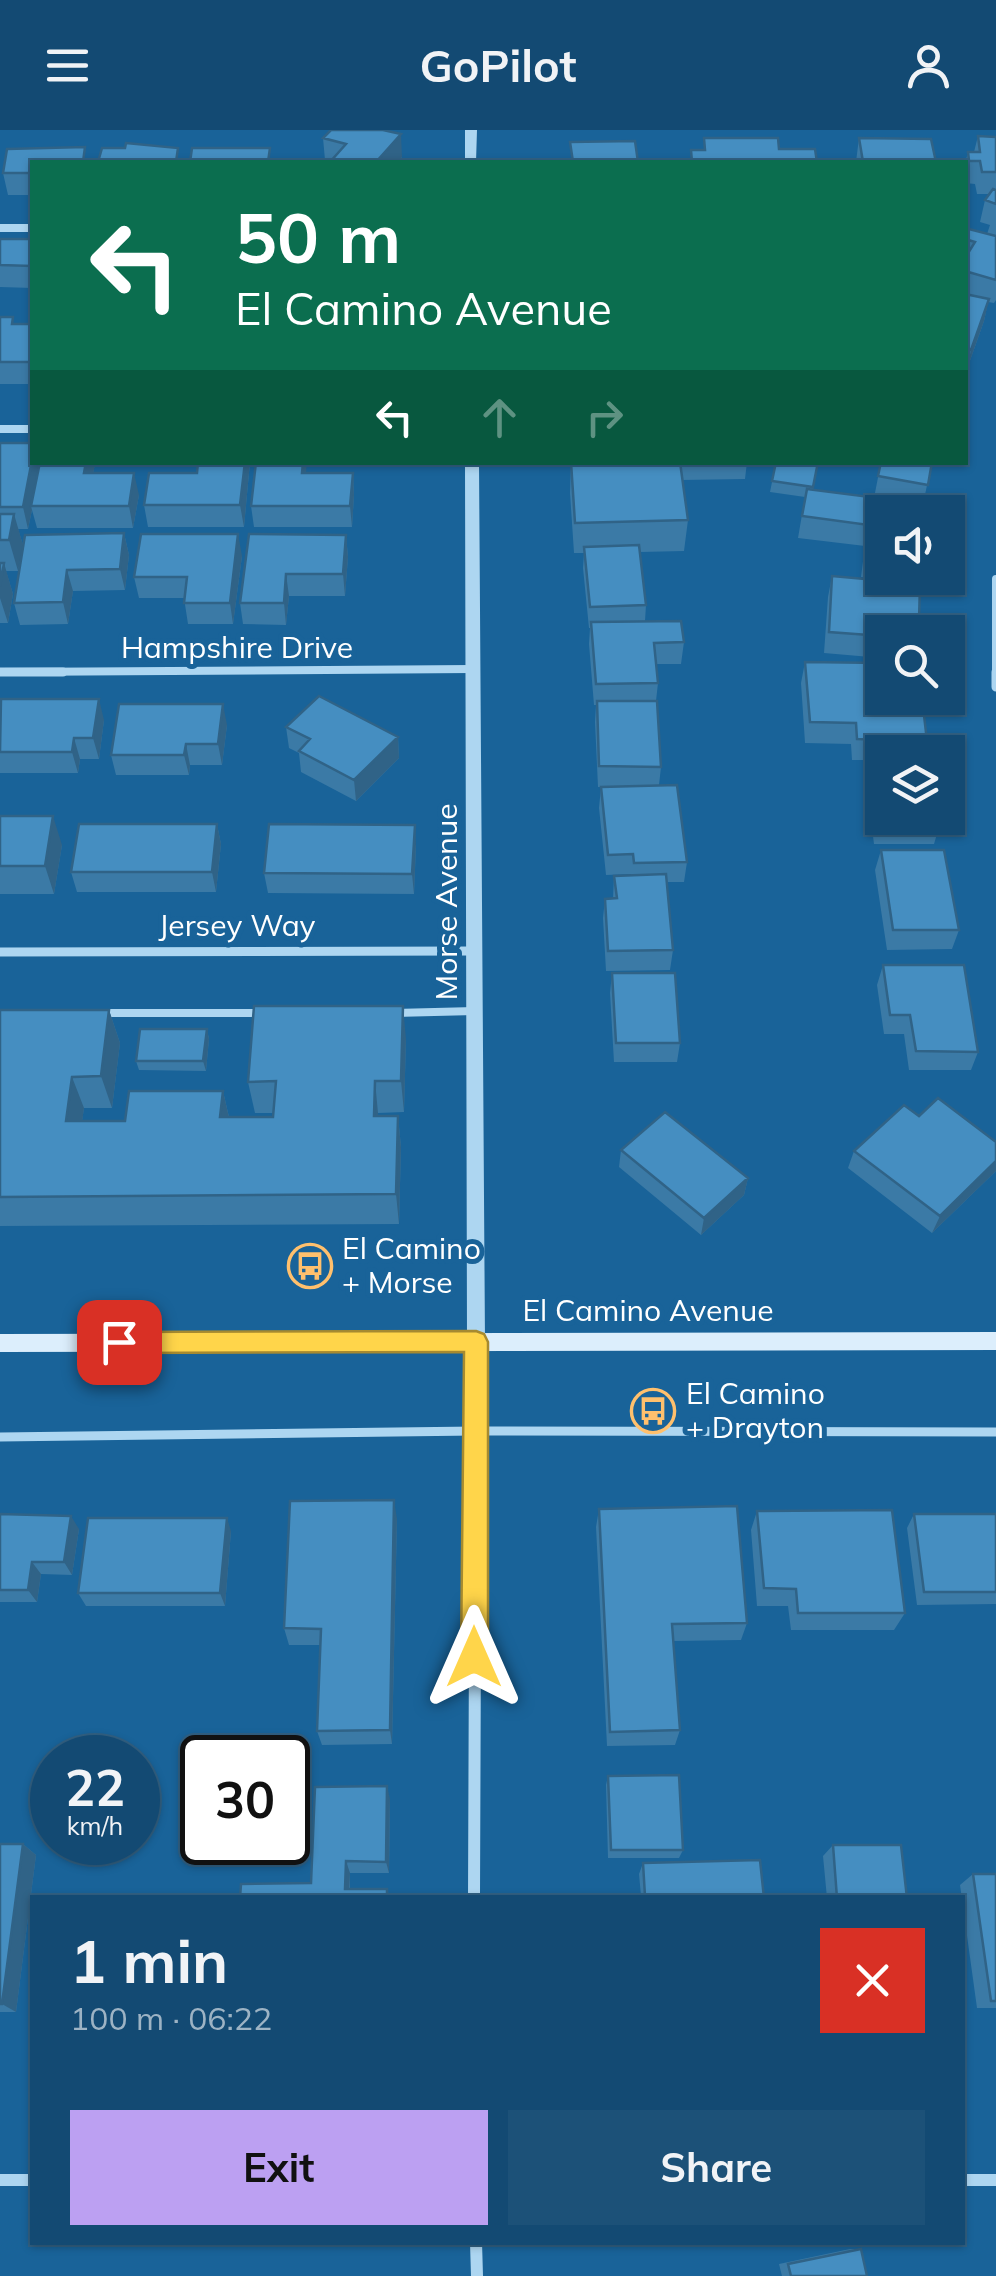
<!DOCTYPE html>
<html lang="en">
<head>
<meta charset="utf-8">
<style>
	:root { --surface:#134a73; --page:#1c5178; --text:#f1f3f6; --muted:#9db3c4; --line:#326285; --accent:#bca0f2 }
	body { margin:0; font-family:Mulish,sans-serif; background:var(--page); color:var(--text); height:100vh; display:flex; flex-direction:column; font-size:38px; white-space:nowrap }
	* { box-sizing:border-box; margin:0 }
	p { font-size:32px; color:var(--muted) }
	.icon { flex:none; width:55px; height:55px; fill:none; stroke:currentColor; stroke-width:2; stroke-linecap:round; stroke-linejoin:round }
	.map { position:relative; flex:1; overflow:hidden }
	.sheet { position:absolute; left:30px; top:1765px; width:935px; height:350px; display:flex; flex-direction:column; background:var(--surface); border-radius:0px; box-shadow:0 2px 8px #0004,0 0 0 2px var(--line) }
	.sheet>* { flex:none }
	.banner { position:absolute; left:30px; top:30px; width:938px; height:305px; border-radius:0px; box-shadow:0 2px 8px #0004,0 0 0 2px var(--line); background:#0b6e4f; color:#fff; overflow:hidden }
	.tools { position:absolute; left:865px; top:365px; display:grid; gap:20px }
	.tools a { display:grid; place-items:center; width:100px; height:100px; border-radius:0px; background:var(--surface); box-shadow:0 2px 8px #0004,0 0 0 2px var(--line); font-size:50px }
	.speed { position:absolute; left:30px; top:1605px; display:flex; gap:20px; font-size:50px; font-weight:700; text-align:center }
	.speed>* { display:grid; place-content:center; width:130px; height:130px; border-radius:50%; background:var(--surface); box-shadow:0 2px 8px #0004,0 0 0 2px var(--line); line-height:1 }
	.speed small { font-size:25px; font-weight:400 }
	.speed .limit { border:5px solid #111; border-radius:15px; background:#fff; color:#111 }
	.pin { position:absolute; display:grid; place-items:center; width:85px; height:85px; color:#fff; margin:-42px; border-radius:20px; box-shadow:0 5px 15px #0006 }
	.me { position:absolute; width:110px; margin:-55px; rotate:0deg; stroke-linejoin:round; filter:drop-shadow(0 0 8px #0008) }
	.turn { display:flex; align-items:center; gap:35px; height:210px; padding:0 40px; font-size:45px }
	.turn .icon { width:130px; height:130px; stroke-width:2.5 }
	.turn b { display:block; font-size:70px; line-height:85px }
	.lanes { display:flex; align-items:center; height:95px; padding:0 40px; background:#0003; justify-content:center; gap:50px; direction:ltr }
	.lanes .off { opacity:.35 }
	.round { display:grid; place-items:center; flex:none; width:105px; height:105px; border-radius:0px; background:var(--page) }
	.headline { display:flex; align-items:center; justify-content:space-between; height:170px; padding:0 40px }
	h1 { font-size:60px; font-weight:700; line-height:75px }
	.action { display:flex; gap:20px; margin-top:auto; padding:20px 40px }
	.action a { flex:1; height:115px; border-radius:0px; background:var(--accent); color:#111; font-size:40px; font-weight:700; line-height:115px; text-align:center }
	.action a+a { background:var(--page); color:var(--text) }
	header { display:flex; justify-content:space-between; align-items:center; height:130px; padding:0 40px; background:var(--surface); font-size:45px; font-weight:700 }
	.map>svg:first-child { display:block }
</style>
</head>
<body>
<header><svg class="icon" aria-label="menu" viewBox="0 0 24 24"><path d="M4 6h16M4 12h16M4 18h16"/></svg>GoPilot<svg class="icon" aria-label="person" viewBox="0 0 24 24"><circle cx="12" cy="8" r="4"/><path d="M4 21q1-7 8-7t8 7"/></svg></header>
<div class="map">
<svg width="996" height="2146" viewBox="0 0 996 2146">
	<rect width="100%" height="100%" fill="#196399"/>
	<g fill="none" stroke-linecap="round" stroke-linejoin="round">
		<path stroke="#add6f1" stroke-width="8" d="M104,883H260
			M394,883L475,881"/>
		<path stroke="#add6f1" stroke-width="9" d="M0,1307L476,1301L996,1302"/>
		<path stroke="#add6f1" stroke-width="8" d="M0,98H32
			M0,299H32
			M996,449V544
			M0,542L473,539"/>
		<path stroke="#add6f1" stroke-width="9" d="M0,542H63
			M996,542V557
			M0,822L475,821
			M476,1244V1212"/>
		<path stroke="#add6f1" stroke-width="12" d="M474,1768L476,1242
			M0,2050H32
			M962,2050H996
			M476,2112L477,2146"/>
		<path fill="#add6f1" fill-rule="evenodd" d="M465,0H477L476,32H465Z
			M465,332H479L485,1212L482,1218L476,1220L470,1218L467,1212Z"/>
		<path fill="#dceefc" fill-rule="evenodd" d="M996,1202V1220L0,1222V1204Z"/>
	</g>
	<path fill="#3b7aa6" d="M978,6L996,7V170L994,173L988,172L984,191L966,242L965,98L987,104L990,95L980,92L985,70L990,64H977L975,54L965,53V34L968,22H974Z
		M323,8L402,27L397,32H330L325,30Z
		M859,8L936,32H856Z
		M32,32V65H8L3,43Z
		M0,109H32V158L0,157Z
		M0,187L15,194H32V254H0Z
		M0,313L32,332L95,334L93,343L139,365L133,398H37L32,380L28,399H18L23,415L18,441H6L13,464L8,493H0Z
		M250,332L244,397H148L144,375L197,343Z
		M571,332H747L745,349L682,350L688,390L684,421L640,422L646,475L645,491L684,512L681,534H656L658,553L656,571L661,637L659,655L687,732L684,752H667L673,820L670,840L606,841L603,788L605,769H613L614,746L631,745V744L606,745L599,678L601,657H598L595,592L596,575H594L589,514L590,498H589L583,438L584,423H574L570,363Z
		M776,332H818L813,360L874,368L881,332H932L923,374L882,382V448H914L913,453L919,490L916,502H882V528L824,523L828,467L832,446L903,452L861,447L865,416L798,408L805,367L770,362Z
		M306,343H353L354,365L352,397H254L251,376Z
		M124,403L129,425L125,460L73,461L68,494L20,495L14,473Z
		M346,405L348,427L345,466H289L286,495L243,494L240,473Z
		M242,426L233,494H188L184,468H139L134,447Z
		M805,532L927,611L924,622L940,694L934,714H874L865,644L868,630H852L851,614L805,613L801,553Z
		M0,577L104,590L99,629H80L78,643H0Z
		M227,595L222,635H190L189,645H116L111,625Z
		M286,597L398,607L399,628L356,671L301,642L299,623L289,618Z
		M0,686L62,715L54,764H0Z
		M217,694L221,714L216,762H77L71,742Z
		M416,715L414,764L268,763L264,743Z
		M881,720L959,800L952,819L887,820L875,740Z
		M883,835L978,922L971,940H909L904,904H884L877,855Z
		M612,843L680,913L677,932H614L610,863Z
		M0,880H109L120,913L112,978H84L82,991H125L223,961L229,987H273V983H255L248,952L406,909L404,982L378,983V986H398L401,1017L399,1094L0,1096Z
		M207,899L209,909L206,941L139,940L136,931Z
		M919,986L996,1012V1041L932,1103L848,1038L854,1021Z
		M621,1020L748,1048L744,1065L701,1105L619,1037Z
		M599,1379L747,1493L741,1510L673,1511L680,1600L675,1615L607,1616L596,1397Z
		M757,1381L905,1483L894,1500H791L788,1476H757L751,1400Z
		M0,1384L79,1399L72,1445L41,1444L37,1472H0Z
		M914,1384H996V1474L917,1475L907,1398Z
		M397,1389L392,1614L322,1615L317,1601L320,1515H289L284,1498Z
		M231,1401L225,1476H86L78,1463Z
		M608,1646L683,1720L679,1728H608L606,1655Z
		M390,1669L389,1743H350V1759H387L390,1768H240L311,1753Z
		M0,1714H23L36,1725L16,1882H0Z
		M833,1715L907,1768H827L823,1726Z
		M643,1733L764,1768L641,1766L639,1744Z
		M973,1744H996V1878H977L960,1755Z
		M850,2119H861L867,2146H782L779,2134Z"/>
	<path fill="#306387" d="M401,4L402,27L397,32H376Z
		M989,169L984,191L966,242L971,220Z
		M32,332H41L31,376L32,380L28,399L23,377Z
		M86,332H95V334L89,365L84,343Z
		M245,332H250L244,397L240,375Z
		M303,332H307L304,365L302,343Z
		M134,343L139,365L133,398L129,376Z
		M353,343L354,365L352,397L350,376Z
		M14,384L23,415L18,441L9,410Z
		M124,403L129,425L125,460L120,439Z
		M238,404L242,426L233,494L230,473Z
		M346,405L348,427L345,466L343,444Z
		M4,433L13,464L8,493L0,468V456Z
		M67,440L73,461L68,494L63,472Z
		M286,444L289,466L286,495L284,473Z
		M99,569L104,590L99,629L93,608Z
		M223,574L227,595L222,635L218,614Z
		M398,607L399,628L356,671L354,650Z
		M74,608L80,629L78,643L72,622Z
		M186,614L190,635L189,645L184,625Z
		M53,686L62,715L54,764L45,736Z
		M217,694L221,714L216,762L212,742Z
		M415,695L416,715L414,764L412,744Z
		M403,876L406,909L404,982L401,951Z
		M109,880L120,913L112,978L101,946Z
		M207,899L209,909L206,941L203,931Z
		M72,947L84,978L78,1022L66,991Z
		M375,951L378,983L377,1017L374,986Z
		M223,961L230,992L220,987Z
		M398,986L401,1017L399,1094L396,1064Z
		M996,1031V1041L932,1103L940,1086Z
		M748,1048L744,1065L701,1105L704,1088Z
		M394,1370L397,1389L392,1614L390,1600Z
		M71,1386L79,1399L72,1445L64,1432Z
		M227,1388L231,1401L225,1476L220,1463Z
		M32,1432L41,1444L37,1472L28,1460Z
		M387,1656L390,1669L389,1743L386,1732Z
		M23,1714L36,1725L16,1882L2,1874Z
		M346,1731L350,1743L349,1768L345,1759Z"/>
	<path fill="#458ec1" stroke="#306387" stroke-width="2.5" d="M331,0H383L401,4L376,32H330L346,14L323,8Z
		M978,6L996,7V42H982L980,31H969L968,22H980Z
		M704,8H778L779,19H815L817,32H692L691,20H705Z
		M859,8L931,9L936,32H863Z
		M635,11L638,32H573L570,12Z
		M126,13L178,18L176,32H98L102,18H125Z
		M85,17L83,32H32V43H3L7,19Z
		M192,18H270L268,32H190Z
		M993,59L996,60V74L985,70Z
		M965,98L996,106V150L965,141V128L975,112L965,109Z
		M0,109H32V136L0,135Z
		M965,164L989,169L971,220L965,219Z
		M0,187H13L12,194H32V232H0Z
		M0,313H32V330L23,377H0Z
		M40,332H86L84,343H134L129,376H31Z
		M198,332H245L240,375H144L149,343H197Z
		M256,332H303L302,343H353L350,376H251Z
		M571,332H680L688,390L575,393Z
		M776,332H818L813,357L772,351Z
		M881,332H932L928,355L878,346Z
		M807,359L925,374L924,382H882V427L865,425L869,395L802,386Z
		M0,384H14L9,410H0Z
		M124,403L120,439L67,440L63,472L14,473L25,405Z
		M141,404H238L230,473H184L187,447H134Z
		M249,404L346,405L343,444H286L284,473H240Z
		M639,415L646,475L590,477L584,417Z
		M0,433H4L0,456Z
		M832,446L920,454L919,490L913,489L912,502H882V506L829,502Z
		M681,491L684,512L654,513L658,553L596,554L591,492Z
		M805,532L882,533V568H922L927,611L857,609L856,593L810,592Z
		M319,566L398,607L354,650L299,621L310,609L286,597Z
		M1,569H99L93,608H74L72,622H0Z
		M597,571H657L661,637L599,636Z
		M119,574H223L218,614H186L184,625H111Z
		M870,623H882V688H939L940,694H880Z
		M677,655L687,732L634,733L633,724L608,725L601,657Z
		M0,686H53L45,736H0Z
		M79,694H217L212,742H71Z
		M269,694L415,695L412,744L264,743Z
		M881,720H944L959,800H893Z
		M666,744L673,820L608,821L605,769L617,768L614,746Z
		M883,835H964L978,922L916,921L910,885H890Z
		M612,843H675L680,913H616Z
		M254,876H403L401,951H375L374,986H398L396,1064L0,1067V880H109L101,946L72,947L66,991H125L129,961H223L220,987H273L276,951L248,952Z
		M140,899H207L203,931H136Z
		M938,968L996,1012V1031L940,1086L854,1021L904,975L919,986Z
		M665,982L748,1048L704,1088L621,1020Z
		M394,1370L390,1600L317,1601L321,1499L284,1498L290,1371Z
		M737,1376L747,1493L672,1494L680,1600L610,1602L599,1379Z
		M892,1380L905,1483H798L796,1459L764,1458L757,1381Z
		M0,1384L71,1386L64,1432H32L28,1460H0Z
		M914,1384H996V1462H924Z
		M88,1388H227L220,1463H78Z
		M679,1645L683,1720H611L608,1646Z
		M387,1656L386,1732L346,1731L345,1759H387V1768H240L241,1754L311,1753L315,1657Z
		M0,1714H23L2,1874H0Z
		M833,1715H901L907,1768H837Z
		M760,1730L764,1768H613L645,1766L643,1733Z
		M973,1744H996V1871H991Z
		M861,2119L867,2146H791L788,2134Z"/>
	<path fill="#ffd54a" stroke="#a68a30" stroke-width="2.5" d="M476,1201L484,1204L488,1212V1527L484,1536L474,1540L465,1536L461,1527L464,1222L119,1223L111,1220L107,1212L111,1205L119,1202Z"/>
	<defs>
		<symbol id="bus-ring" viewBox="-11 -11 22 22"><circle r="9.5" fill="#196399" stroke="#ffc06d" stroke-width="1.5"/><path d="M-5-6H5V4H4V6H2V4H-2V6H-4V4H-5ZM-3.5-4V0h7V-4ZM-3.5 1.2v1.5H-2V1.2ZM2 1.2v1.5H3.5V1.2Z" fill="#ffc06d"/></symbol>
	</defs>
	<g fill-rule="evenodd">
		<use href="#bus-ring" x="285" y="1111" width="50" height="50"/>
		<use href="#bus-ring" x="628" y="1256" width="50" height="50"/>
	</g>
	<g text-anchor="middle" stroke-width="10" stroke-linejoin="round" paint-order="stroke">
		<g font-size="30" fill="#fff" stroke="#196399">
			<text x="237" y="528">Hampshire Drive</text>
			<text transform="translate(447 772) rotate(-90)" y="10">Morse Avenue</text>
			<text x="237" y="806">Jersey Way</text>
			<text x="648" y="1191">El Camino Avenue</text>
		</g>
		<g font-size="30" fill="#fff" stroke="#196399" text-anchor="start">
			<text x="342" y="1129">El Camino<tspan x="342" dy="34">+ Morse</tspan></text>
			<text x="686" y="1274">El Camino<tspan x="686" dy="34">+ Drayton</tspan></text>
		</g>
	</g>
</svg>
<div class="tools">
<a><svg class="icon" aria-label="sound" viewBox="0 0 24 24"><path d="M4 9h4l5-4v14l-5-4H4zM17 9q2 3 0 6"/></svg></a>
<a><svg class="icon" aria-label="search" viewBox="0 0 24 24"><circle cx="10" cy="10" r="6"/><path d="M15 15l6 6"/></svg></a>
<a><svg class="icon" aria-label="layers" viewBox="0 0 24 24"><path d="M12 4l9 5-9 5-9-5zM3 14l9 5 9-5"/></svg></a>
</div>
<div class="speed"><div>22<small>km/h</small></div><div class="limit">30</div></div>
<div class="pin" style="left:119px;top:1212px;background:#d93025"><svg class="icon" aria-label="arrive" viewBox="0 0 24 24"><path d="M6 21V4h12l-3 4 3 4H6"/></svg></div>
<svg class="me" style="left:474px;top:1527px" viewBox="-20 -20 40 40"><path d="M0-17L14 15 0 8-14 15z" fill="#ffd54a" stroke="#fff" stroke-width="4"/></svg>
<div class="banner">
<div class="turn"><svg class="icon" aria-label="left" viewBox="0 0 24 24"><path d="M17 20v-9H6M10 6l-5 5 5 5"/></svg><div><b>50 m</b>El Camino Avenue</div></div>
<div class="lanes"><svg class="icon" aria-label="left" viewBox="0 0 24 24"><path d="M17 20v-9H6M10 6l-5 5 5 5"/></svg><svg class="icon off" aria-label="ahead" viewBox="0 0 24 24"><path d="M12 20V5M6 11l6-6 6 6"/></svg><svg class="icon off" aria-label="right" viewBox="0 0 24 24"><path d="M7 20v-9h11M14 6l5 5-5 5"/></svg></div>
</div>
<section class="sheet">
<div class="headline"><div><h1>1 min</h1><p>100 m · 06:22</p></div><a class="round" style="background:#d93025;color:#fff"><svg class="icon" aria-label="close" viewBox="0 0 24 24"><path d="M6 6l12 12M18 6L6 18"/></svg></a></div>
<div class="action"><a>Exit</a><a>Share</a></div>
</section>
</div>
</body>
</html>
